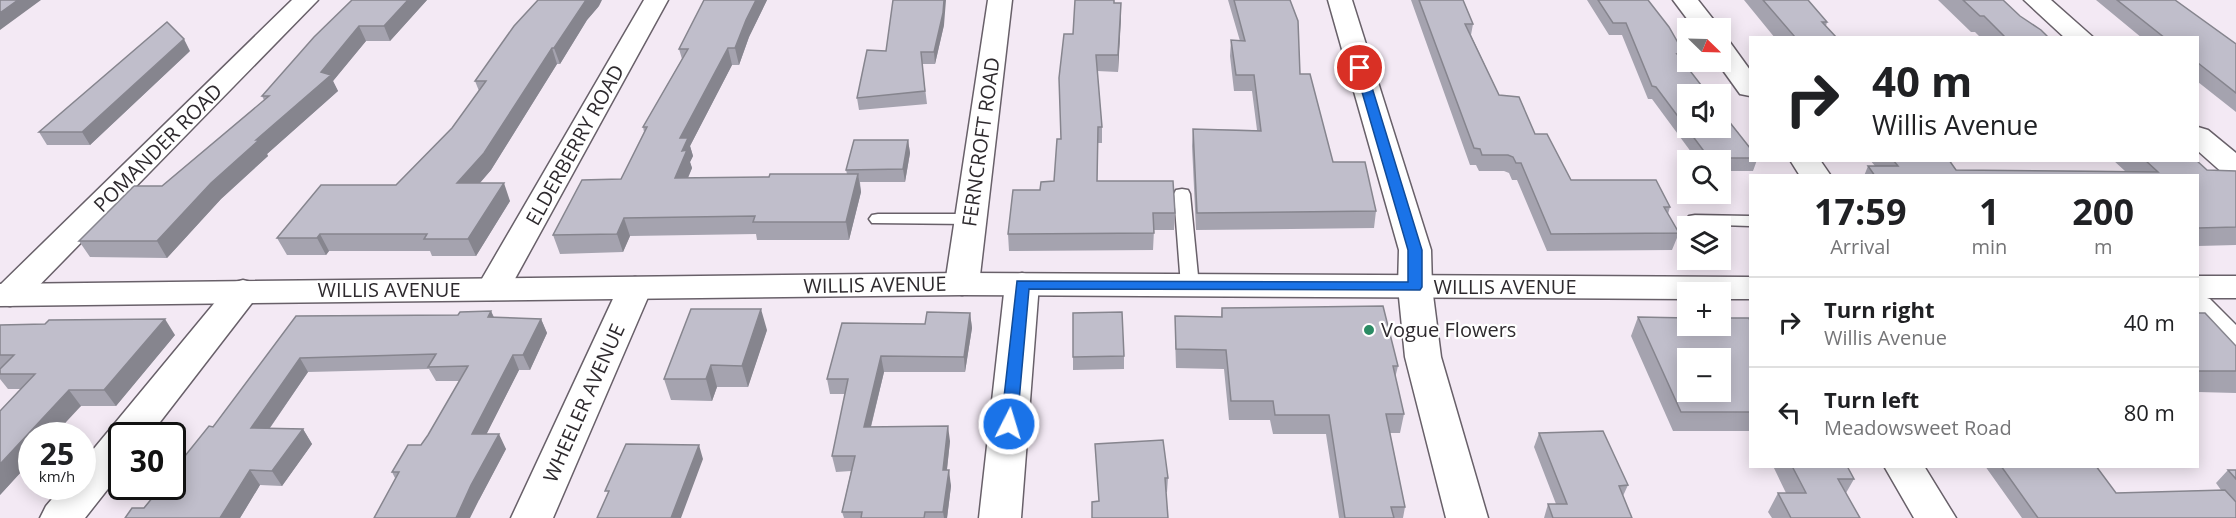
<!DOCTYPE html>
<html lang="en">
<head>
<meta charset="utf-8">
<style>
	:root { --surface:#fff; --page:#f2f2f2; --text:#202124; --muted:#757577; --line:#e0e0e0 }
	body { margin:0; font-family:"Open Sans",sans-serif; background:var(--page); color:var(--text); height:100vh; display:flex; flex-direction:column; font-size:22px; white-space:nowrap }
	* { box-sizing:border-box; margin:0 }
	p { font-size:20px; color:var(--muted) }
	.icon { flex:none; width:33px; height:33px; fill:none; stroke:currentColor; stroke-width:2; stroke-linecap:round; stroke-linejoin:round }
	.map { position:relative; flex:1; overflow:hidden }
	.drawer { position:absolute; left:1749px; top:174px; width:450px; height:294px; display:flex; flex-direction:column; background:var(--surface); border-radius:0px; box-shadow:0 3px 15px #0003 }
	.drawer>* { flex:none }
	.banner { position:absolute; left:1749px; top:36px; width:450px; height:126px; border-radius:0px; box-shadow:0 3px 15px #0003; background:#fff; color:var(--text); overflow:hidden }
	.needle { width:39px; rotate:113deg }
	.controls { position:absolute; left:1677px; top:18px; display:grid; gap:12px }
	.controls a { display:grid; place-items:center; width:54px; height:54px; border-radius:0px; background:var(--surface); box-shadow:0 3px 15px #0003; font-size:30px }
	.speed { position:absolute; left:18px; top:422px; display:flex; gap:12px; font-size:30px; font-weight:700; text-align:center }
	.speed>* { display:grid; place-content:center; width:78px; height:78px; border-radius:50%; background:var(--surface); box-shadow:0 3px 15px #0003; line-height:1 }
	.speed small { font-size:15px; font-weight:400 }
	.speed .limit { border:3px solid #111; border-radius:9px; background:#fff; color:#111 }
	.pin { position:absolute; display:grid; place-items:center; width:51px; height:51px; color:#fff; margin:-26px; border:3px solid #fff; border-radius:50%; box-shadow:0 2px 6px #0007 }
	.me { position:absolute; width:66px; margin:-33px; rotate:5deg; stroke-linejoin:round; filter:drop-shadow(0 0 4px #0008) }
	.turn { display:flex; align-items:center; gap:21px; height:126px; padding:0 24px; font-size:27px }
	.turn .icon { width:78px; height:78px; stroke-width:2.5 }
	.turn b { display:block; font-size:42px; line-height:51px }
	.eta { display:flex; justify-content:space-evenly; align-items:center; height:102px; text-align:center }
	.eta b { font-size:36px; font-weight:700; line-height:42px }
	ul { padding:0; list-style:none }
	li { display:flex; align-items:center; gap:18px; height:90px; padding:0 24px; border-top:2px solid var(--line) }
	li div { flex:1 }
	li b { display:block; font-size:22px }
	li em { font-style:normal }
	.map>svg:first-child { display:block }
</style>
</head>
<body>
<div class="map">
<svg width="2236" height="518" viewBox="0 0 2236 518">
	<rect width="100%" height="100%" fill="#f3e9f4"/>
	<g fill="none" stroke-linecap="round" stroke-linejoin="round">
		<defs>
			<path id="lane" d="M1182,189L1188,190L1190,194L1199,286L1197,290H1183L1181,286L1174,194L1176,190Z
				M878,214H971L977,215L980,219L977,223L971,224L872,223L869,219L872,215Z
				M1695,215L1750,216V226L1689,224L1686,220L1689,216Z"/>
			<path id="street" d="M292,0H318L22,303L10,306L0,304V285Z
				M644,0H668L505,297L493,300L481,297L476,289Z
				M988,0H1012L979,284L974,292L962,295L950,292L945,284Z
				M1328,0H1352L1431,250L1432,287L1441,357L1488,518H1446L1405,357L1398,287L1399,250Z
				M1673,0H1698L1720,28H1694Z
				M2024,0H2051L2094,38H2065Z
				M1720,39L1729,41L1750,70V96L1740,94L1717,62H1720Z
				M2198,127L2208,130L2236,153V178L2225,175L2198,151Z
				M1790,160H1820L1831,176H1800Z
				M1022,273L1034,276L1039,284L1021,518H979L1005,284L1010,276Z
				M635,277L647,280L652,288L553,518H511L618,288L623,280Z
				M243,280L255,283L260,291L255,299L150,435H122V471L85,518H40L46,506L63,486H82V463L231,283Z
				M2198,295L2210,299L2236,325V358L2223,355L2198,328Z
				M1884,466H1924L1956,518H1914Z"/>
			<path id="secondary" d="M962,273L1750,277V299H1720V292H1688V299L962,295L0,306V284Z
				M2198,276H2236V298H2198Z"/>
		</defs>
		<use href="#lane" stroke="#686069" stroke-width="3"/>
		<use href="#street" stroke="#686069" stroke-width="3"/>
		<use href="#secondary" stroke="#686069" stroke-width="3"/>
		<use href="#lane" fill="#fff" fill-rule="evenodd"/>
		<use href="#street" fill="#fff" fill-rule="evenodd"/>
		<use href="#secondary" fill="#fff" fill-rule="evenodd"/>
	</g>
	<path fill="#a5a3af" d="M352,0H427L390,41H366L333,81L338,91L267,154L268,156L221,199L167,258L90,257L79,241L162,186L264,100L262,96Z
		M704,0H767L749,37L739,65H732L690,146L693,156L690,162L692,168L688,178L769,177L847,174L846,170L908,140L910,153L905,182H860L861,192L849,240H757L756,234L630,236L623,252L560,254L553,235L621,179L644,132L643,127L682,59L679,49Z
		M1228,0H1290L1300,74L1333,162L1376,211L1374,228L1196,230L1192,146L1193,129L1257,130L1252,91H1234L1230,56L1231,40L1240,41Z
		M1411,0H1463L1473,24L1471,35L1499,95L1535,134L1571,180L1670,207L1668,214L1679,233L1672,250L1547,251L1517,180H1512L1509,173L1504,171H1479L1476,165H1470Z
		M1587,0H1648L1685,55L1683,62L1750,148V160H1757L1753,171H1720V160H1697L1652,99H1648L1622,35H1609Z
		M1744,0H1808L1827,22L1826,26L1837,38H1775Z
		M1938,0H2003L2020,16L2049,38H1981L1975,32H1971Z
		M2096,0H2175L2236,44V112L2198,82V38H2142Z
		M1114,3H1121L1118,72L1097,71L1102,127V143H1098L1097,181L1175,213L1174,230H1154L1153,250L1009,251L1008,234L1040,190L1054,181L1061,139L1073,34Z
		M599,6L587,20L560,64H557L491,170L480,183L510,201L476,256H432L430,251H329L326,255H287L277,238L396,185L452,128L479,91L475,81Z
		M944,25L935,64H922L927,104L859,110L857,98L886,51Z
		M190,51L90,145H47L39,132Z
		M1870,160H1949L1956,170L2125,171L2113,160H2196L2207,170L2236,171V245L2198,246V176H1864L1868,166H1875Z
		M1222,308L1398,366L1395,378L1404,414L1400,433H1390L1405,507L1403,518H1339L1326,434H1273L1270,420H1229L1224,369L1176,368L1175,335V316L1221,317Z
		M491,311L494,317L541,319L547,333L530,370H519L486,434L506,449L479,500L395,478L392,472L421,445L428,435L460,381H436L429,369L308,372L270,428L303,429L312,444L282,486L260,485L240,518H125L144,508L213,427L296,316L458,315Z
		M970,313L972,328L965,372H884L871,427L950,441L947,470L951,486L947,518H844L842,512L851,471L836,472L832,456L845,394H830L827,379L925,324Z
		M2198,313L2236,346V393L2198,392Z
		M1638,317L1750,321V431H1673L1631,336Z
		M45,324L175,335L116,406H81L32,435V460L0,495L21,389H8L0,379V325Z
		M767,330L748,387H717L712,401L671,400L664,379Z
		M1124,356V369L1073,370V357Z
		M1539,433L1628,485L1623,496L1632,518H1544L1548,504H1556L1534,447Z
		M1095,444L1168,478L1167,492L1099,501Z
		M1773,466H1847L1854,479L1846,493L1860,518H1772L1768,512L1778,493H1786Z
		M1985,466H2096L2116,493L2221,490L2216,483L2228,470H2236V518H2022Z"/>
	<path fill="#86858e" d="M18,0H41L0,30V13Z
		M408,0H427L390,41L384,26Z
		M586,0H602L599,6L587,20L560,64L554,48Z
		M756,0H767L749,37L739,65L735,48L746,20Z
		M944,0H946L944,25L935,64L934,52Z
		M1121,3V19L1118,72V55Z
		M359,26L366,41L333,81L338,91L267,154L268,156L221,199L167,258L157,241L211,183L256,140L321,72Z
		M184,39L190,51L90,145L82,132Z
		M552,48L557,64L491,170L464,201L457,183Z
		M728,48L732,65L690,146L693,156L690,162L692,168L680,196L675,178L682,151L680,138Z
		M908,140L910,153L905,182L903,169Z
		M858,174L861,192L849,240L846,222Z
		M504,183L510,201L476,256L468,239Z
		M624,218L630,236L623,252L617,234Z
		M320,234L329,251L326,255L317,238Z
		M761,309L767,330L748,387L742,366Z
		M491,311L497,326L488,317Z
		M970,313L972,328L965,372L964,357Z
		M165,319L175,335L116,406L104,390Z
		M541,319L547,333L530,370L523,355Z
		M513,355L519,370L479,449L472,434Z
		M881,356L884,372L867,442L864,427Z
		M300,358L308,372L260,442L251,428Z
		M711,365L717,387L712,401L706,379Z
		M69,390L81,406L54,435H32V460L0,495V464Z
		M948,426L950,441L945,486L943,470Z
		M303,429L312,444L282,486L272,471Z
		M499,434L506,449L479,500L470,518H456L471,485Z
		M699,445L703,459L681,518H671Z
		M250,470L260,485L240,518H220Z
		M949,470L951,486L947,518H944L943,512Z"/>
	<path fill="#c0becb" stroke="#86858e" stroke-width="1.5" fill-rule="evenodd" d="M0,0H18L0,13Z
		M352,0H408L384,26H359L321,72L331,75L256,140H259L211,183L157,241H79L134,186H162L269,96H262L314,37Z
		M538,0H586L554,48H552L484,153L457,183H504L468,239H424L427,234H320L317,238H277L321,185H396L452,128L486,81H475L514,26Z
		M704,0H756L746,20L735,48H728L680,138H688L682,151L687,150L675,178L769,177L770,174H858L846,222H753L755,216L624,218L617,234L553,235L582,180L621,179L647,127H643L688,49H679Z
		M893,0H944L943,13L934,52H921L925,91L857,98L867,50L886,51Z
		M1075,0H1114V3H1121L1118,55H1096L1102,127H1098L1097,181H1173L1175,213H1153L1154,233L1008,234L1013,190H1040L1041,182L1054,181L1057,139H1061L1059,78L1064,34H1073Z
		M1234,0H1290L1298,21L1300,74H1310L1333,162H1365L1376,211L1197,213L1193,129L1261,131L1254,75H1236L1231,40L1245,41Z
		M1419,0H1463L1473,24H1465L1499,95L1519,97L1535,134H1547L1571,180H1656L1670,207H1664L1679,233L1551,234L1521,163H1516L1513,157L1508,155H1482L1480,149L1474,148Z
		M1598,0H1648L1669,27L1685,55L1677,54L1708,94H1688V128H1720V110L1750,148V158H1709L1656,87L1652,86L1626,23H1613Z
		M1763,0H1808L1827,22H1822L1837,38H1791L1795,37Z
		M1963,0H2003L2020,16L2041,30L2049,38H2006L1984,16H1980Z
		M2117,0H2175L2236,44V93L2198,63V38H2165Z
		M167,22L184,39L82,132H39Z
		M854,140H908L903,169L846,170Z
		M1893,160H1949L1956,170L2158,172L2145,160H2196L2207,170L2236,171V227L2198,228V176H1875L1868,166H1898Z
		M1383,306L1398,366H1393L1404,414H1386L1405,507H1391L1394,518H1345L1329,415H1275L1273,401H1231L1226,350L1176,349L1175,316L1222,317V308Z
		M691,309H761L742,366L711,365L706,379H664Z
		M491,311L488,317L541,319L523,355H513L472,434H499L471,485L456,518H374L399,472H392L408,445H421L428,435L468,366L428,367L436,354L300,358L251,428L303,429L272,471L250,470L220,518H125L132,508H144L162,486H172V472L209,426L213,427L296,316L458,315L460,312Z
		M927,312L970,313L964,357L881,356L864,427L948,426L943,470H949L943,512H925L924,518H861L862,512H842L855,456H832L848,379H827L842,323L925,324Z
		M1122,312L1124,356L1073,357V313Z
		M2198,313H2205L2236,346V371H2198Z
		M1638,317L1688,318V326H1720V318H1749L1750,321V412H1681ZM1688,358H1720V392H1688Z
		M165,319L104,390H69L0,464V411L35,374H0V369L14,355H0V325L45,324L49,320Z
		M1603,431L1628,485L1619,486L1632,518H1553L1548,504H1567L1539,433Z
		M1163,440L1168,478H1165L1168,518H1092V502L1099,501L1095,444Z
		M626,444L699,445L671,518H597L609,491H605Z
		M1792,466H1847L1854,479H1838L1860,518H1791L1778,493H1806Z
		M2001,466H2096L2116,493L2225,490L2236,502V518H2038Z
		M2228,470H2236V479Z"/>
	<path fill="#1a73e8" stroke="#114b97" stroke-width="1.5" d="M1360,65L1366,68L1422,250V287L1420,290L1029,289L1017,424L1014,429H1003L1001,424L1017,281L1408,282V250L1355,68Z"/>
	<circle fill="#2a8b64" stroke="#fff" stroke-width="2" cx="1369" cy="330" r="6"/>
	<g text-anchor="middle" stroke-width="4.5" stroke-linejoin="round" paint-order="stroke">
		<g font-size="20" fill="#2e2a2e" stroke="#fff">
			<text transform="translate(981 142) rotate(-82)" y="7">FERNCROFT ROAD</text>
			<text transform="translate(575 145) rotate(-61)" y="7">ELDERBERRY ROAD</text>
			<text transform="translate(158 148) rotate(-45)" y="7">POMANDER ROAD</text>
			<text transform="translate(875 285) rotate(-1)" y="7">WILLIS AVENUE</text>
			<text x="1505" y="294">WILLIS AVENUE</text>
			<text x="389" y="297">WILLIS AVENUE</text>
			<text transform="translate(584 403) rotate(-66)" y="7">WHEELER AVENUE</text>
		</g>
		<g font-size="20" fill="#2e2a2e" stroke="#fff" text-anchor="start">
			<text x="1381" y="337">Vogue Flowers</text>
		</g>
	</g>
</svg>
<div class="controls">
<a><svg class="needle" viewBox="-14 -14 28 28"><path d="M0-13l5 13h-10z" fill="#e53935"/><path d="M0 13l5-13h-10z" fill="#757577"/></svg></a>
<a><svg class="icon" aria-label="sound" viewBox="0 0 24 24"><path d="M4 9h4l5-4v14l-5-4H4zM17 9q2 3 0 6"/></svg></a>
<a><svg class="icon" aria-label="search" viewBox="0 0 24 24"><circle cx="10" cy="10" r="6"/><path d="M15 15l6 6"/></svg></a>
<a><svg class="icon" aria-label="layers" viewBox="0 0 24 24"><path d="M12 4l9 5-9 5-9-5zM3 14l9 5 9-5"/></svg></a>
<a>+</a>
<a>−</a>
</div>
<div class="speed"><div>25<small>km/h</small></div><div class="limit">30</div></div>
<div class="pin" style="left:1360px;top:68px;background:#d93025"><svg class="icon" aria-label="arrive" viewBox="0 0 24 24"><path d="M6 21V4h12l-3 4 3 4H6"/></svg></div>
<svg class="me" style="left:1009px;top:424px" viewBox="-20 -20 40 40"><circle r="17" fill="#1a73e8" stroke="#fff" stroke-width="3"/><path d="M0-11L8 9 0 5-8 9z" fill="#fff"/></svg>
<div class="banner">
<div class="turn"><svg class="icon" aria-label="right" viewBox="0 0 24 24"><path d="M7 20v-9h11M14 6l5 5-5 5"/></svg><div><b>40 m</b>Willis Avenue</div></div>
</div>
<section class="drawer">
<div class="eta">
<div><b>17:59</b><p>Arrival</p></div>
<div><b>1</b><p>min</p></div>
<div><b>200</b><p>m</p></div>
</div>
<ul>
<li><svg class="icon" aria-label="right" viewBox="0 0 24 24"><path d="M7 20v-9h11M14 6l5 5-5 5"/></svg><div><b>Turn right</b><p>Willis Avenue</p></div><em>40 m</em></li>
<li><svg class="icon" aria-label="left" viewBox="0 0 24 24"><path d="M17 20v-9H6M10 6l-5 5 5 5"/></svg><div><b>Turn left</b><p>Meadowsweet Road</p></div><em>80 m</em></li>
</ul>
</section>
</div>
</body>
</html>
